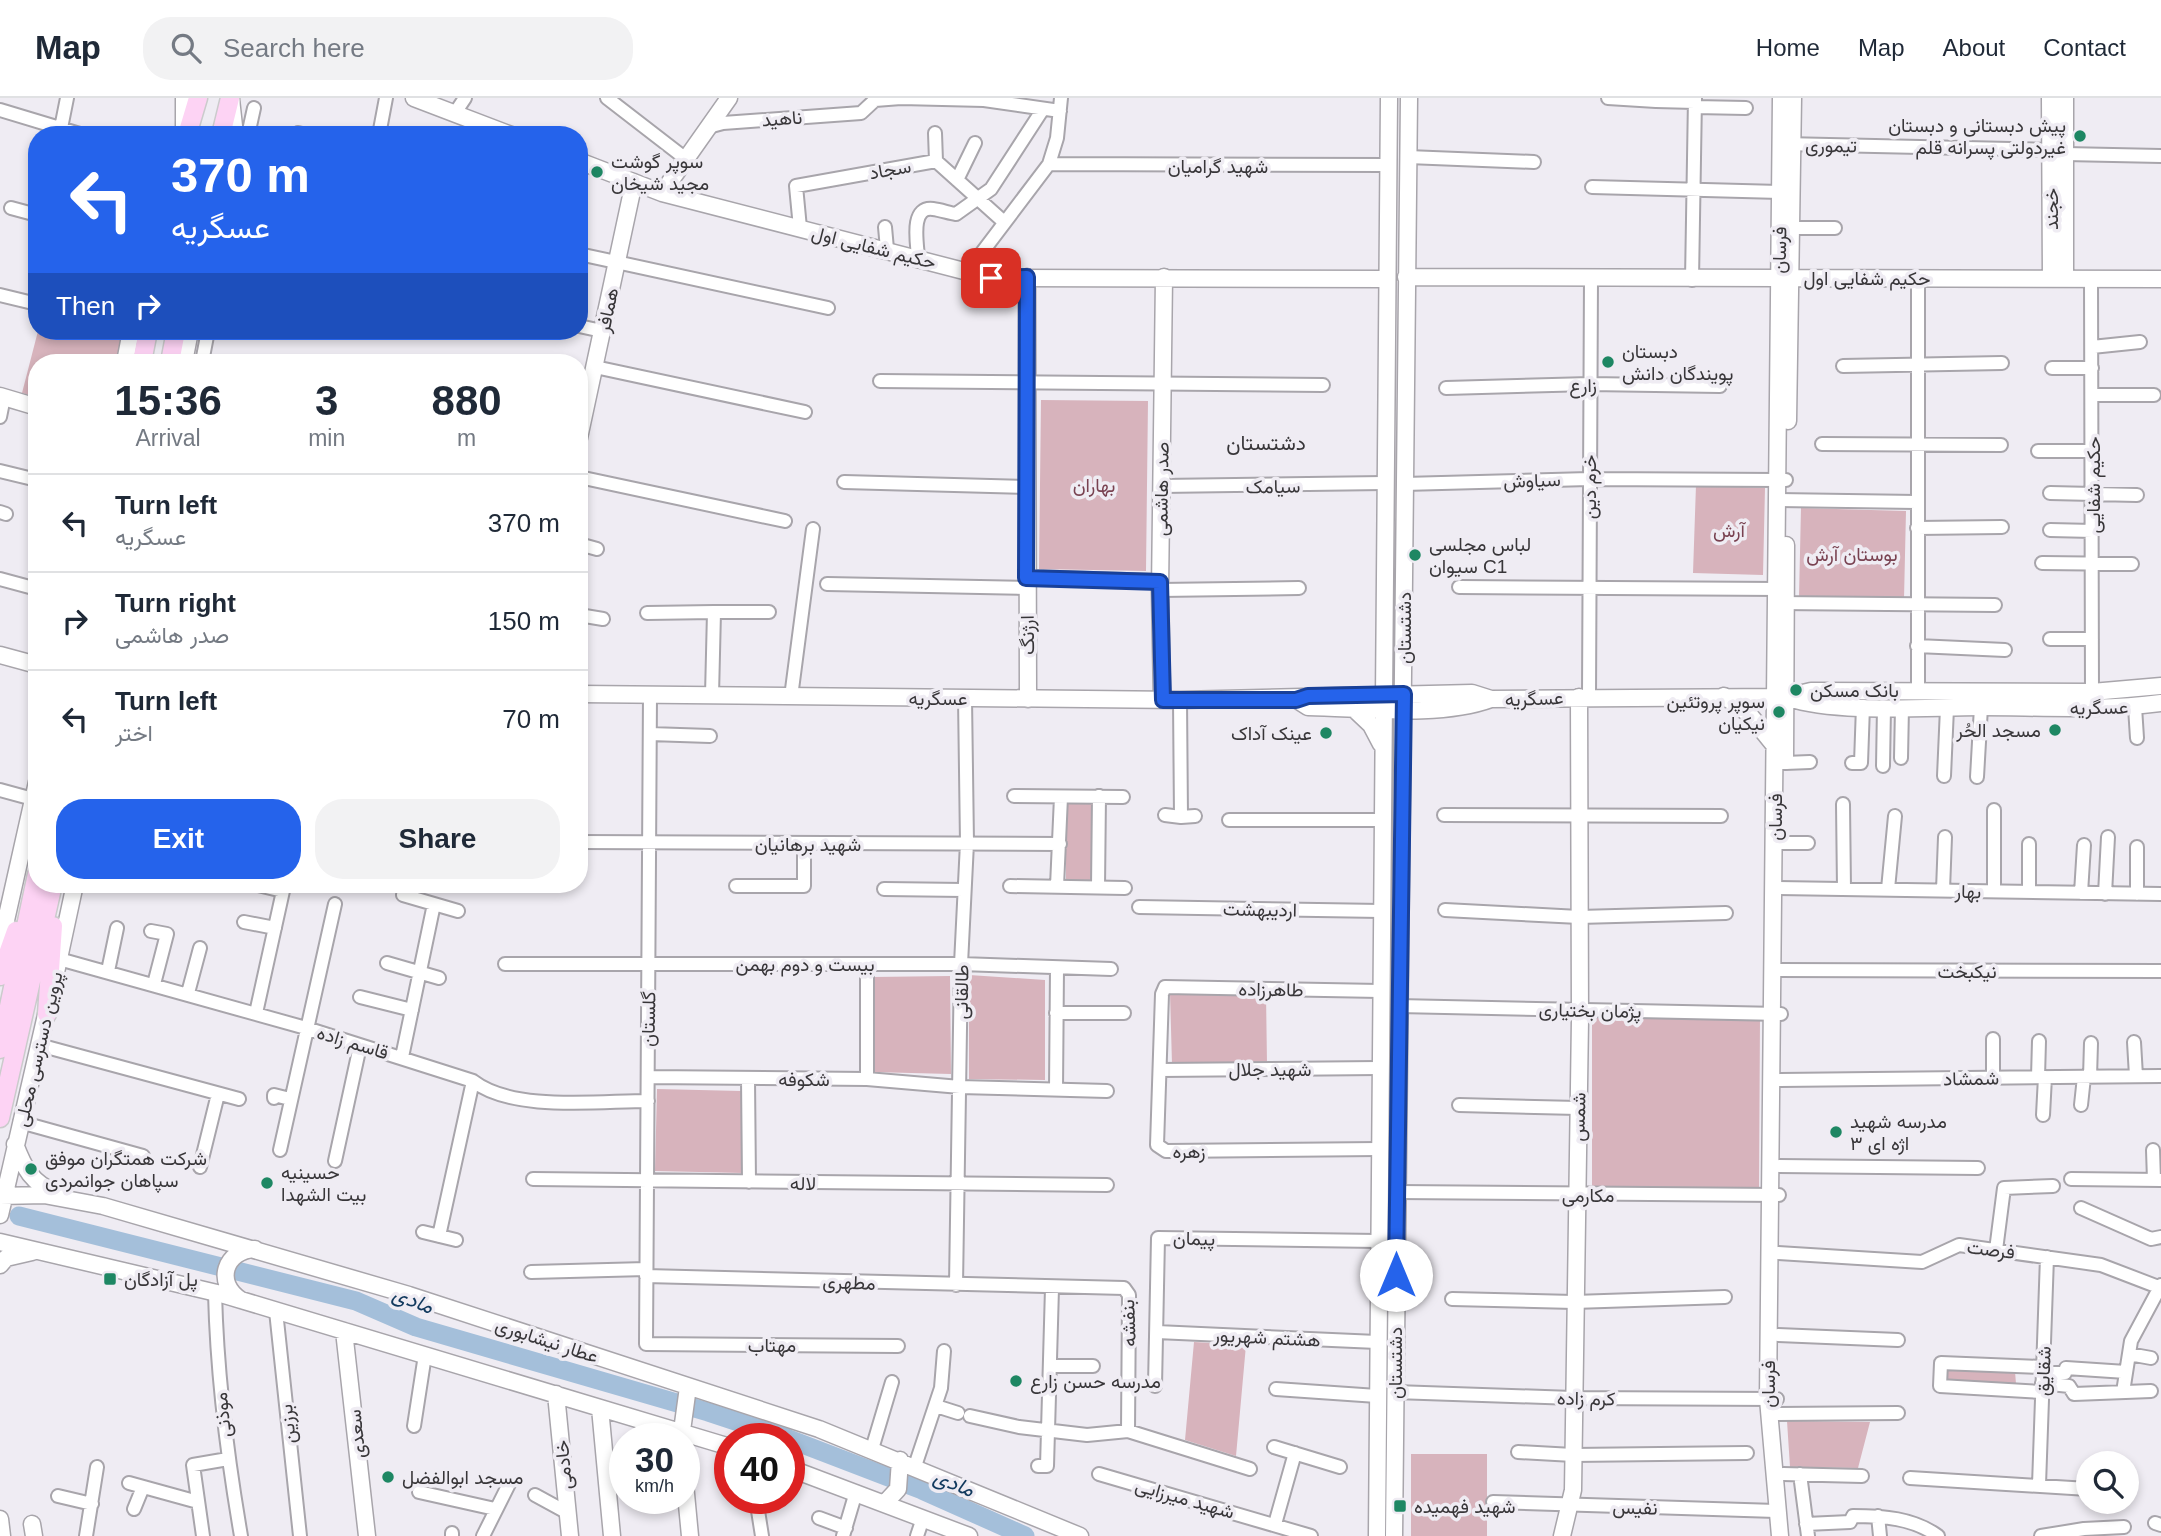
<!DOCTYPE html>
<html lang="en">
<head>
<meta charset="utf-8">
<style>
	:root { --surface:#fff; --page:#f2f2f3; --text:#1f2937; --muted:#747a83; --line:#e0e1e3; --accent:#2563eb }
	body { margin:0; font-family:Arial,Vazirmatn,sans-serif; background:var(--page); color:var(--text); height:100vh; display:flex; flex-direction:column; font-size:26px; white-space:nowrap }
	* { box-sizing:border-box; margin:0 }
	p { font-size:23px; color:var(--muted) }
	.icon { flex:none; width:38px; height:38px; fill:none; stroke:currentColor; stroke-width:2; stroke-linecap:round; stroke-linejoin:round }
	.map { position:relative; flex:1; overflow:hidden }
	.details { position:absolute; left:28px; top:256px; width:560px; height:539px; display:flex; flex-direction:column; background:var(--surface); border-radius:28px; box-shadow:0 4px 10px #0003 }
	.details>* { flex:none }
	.hud { position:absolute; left:28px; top:28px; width:560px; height:214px; border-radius:28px; box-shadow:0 4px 10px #0003; background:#2563eb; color:#fff; overflow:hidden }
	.tools { position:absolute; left:2076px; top:1353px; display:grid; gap:14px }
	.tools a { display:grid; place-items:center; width:63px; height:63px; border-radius:50%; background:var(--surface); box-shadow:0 4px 10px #0003; font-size:35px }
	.speed { position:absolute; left:609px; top:1325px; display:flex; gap:14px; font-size:35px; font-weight:700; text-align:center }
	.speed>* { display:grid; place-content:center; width:91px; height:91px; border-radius:50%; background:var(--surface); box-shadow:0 4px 10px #0003; line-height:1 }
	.speed small { font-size:18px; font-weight:400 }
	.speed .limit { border:10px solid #d22; background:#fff; color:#111 }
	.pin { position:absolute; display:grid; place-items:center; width:60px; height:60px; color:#fff; margin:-30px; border-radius:14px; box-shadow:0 4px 10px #0006 }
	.me { position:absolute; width:77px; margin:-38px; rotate:0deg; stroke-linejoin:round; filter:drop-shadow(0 0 5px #0008) }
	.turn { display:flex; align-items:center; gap:24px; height:147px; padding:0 28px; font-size:32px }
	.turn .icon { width:91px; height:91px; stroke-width:2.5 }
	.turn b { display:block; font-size:49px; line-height:60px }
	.then { display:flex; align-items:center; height:66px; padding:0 28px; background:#0003; gap:14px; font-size:26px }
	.eta { display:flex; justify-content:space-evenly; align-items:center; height:119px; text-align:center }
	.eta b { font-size:42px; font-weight:600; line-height:49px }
	.primary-button { display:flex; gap:14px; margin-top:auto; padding:14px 28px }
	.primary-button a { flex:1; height:80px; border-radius:28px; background:var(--accent); color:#fff; font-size:28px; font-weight:600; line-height:80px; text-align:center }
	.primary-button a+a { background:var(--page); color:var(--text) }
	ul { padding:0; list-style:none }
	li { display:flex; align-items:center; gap:21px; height:98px; padding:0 28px; border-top:2px solid var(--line) }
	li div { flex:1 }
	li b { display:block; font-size:26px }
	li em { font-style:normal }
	header { display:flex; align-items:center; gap:42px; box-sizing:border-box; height:98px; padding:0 35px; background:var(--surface); border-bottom:2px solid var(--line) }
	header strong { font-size:33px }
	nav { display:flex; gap:38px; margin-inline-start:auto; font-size:24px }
	.search { width:490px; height:63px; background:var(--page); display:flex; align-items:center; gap:18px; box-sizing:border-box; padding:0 24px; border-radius:28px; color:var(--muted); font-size:26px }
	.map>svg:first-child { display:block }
</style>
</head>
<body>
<header>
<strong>Map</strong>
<div class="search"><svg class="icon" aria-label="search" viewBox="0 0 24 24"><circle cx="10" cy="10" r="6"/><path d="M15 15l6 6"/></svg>Search here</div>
<nav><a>Home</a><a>Map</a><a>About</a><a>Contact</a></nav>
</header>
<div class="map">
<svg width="2161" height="1438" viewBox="0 0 2161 1438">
	<rect width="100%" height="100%" fill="#efecf3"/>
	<path fill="#d7b3bc" d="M38,233H95L122,240L116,264H37V299L22,295Z
		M1041,302L1148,303L1146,473L1039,471Z
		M1696,387L1765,390L1763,477L1693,475Z
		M1801,410L1906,413L1904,501L1799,499Z
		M1066,704H1095L1094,787L1066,785Z
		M969,877L1045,882V982L969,981Z
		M950,878L951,976L872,974L873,879Z
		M1170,895L1266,896L1267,965L1172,966Z
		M1592,916L1760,919L1759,1093L1592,1090Z
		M657,991L741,993L743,1075L655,1073Z
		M1194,1244L1246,1247L1236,1358L1185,1342Z
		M1948,1271L2015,1273L2016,1286L1948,1284Z
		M1787,1323L1870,1324L1858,1370L1790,1369Z
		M1411,1356H1487V1438H1411Z"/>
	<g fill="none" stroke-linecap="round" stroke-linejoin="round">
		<path stroke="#a4bfda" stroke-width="19" d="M19,1118L356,1203L416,1229L708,1314L787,1340
			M789,1341L922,1392L1025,1438"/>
		<defs>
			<path id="street" d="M607,0L686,61
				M1608,0L1656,3
				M1656,0V3L1695,4
				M1695,9L1746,10
				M0,12L83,37
				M455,15L465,0
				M708,29L723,25L861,15L875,2L901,0L984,2L1060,13
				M61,30L67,0
				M298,35L306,37
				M935,35L936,63
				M248,37L254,10
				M379,37L386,0
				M1784,46L2051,52
				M2065,56L2161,58
				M1408,59L1534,64
				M1049,66L1388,67
				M957,82L975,45
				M1592,89L1780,94
				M11,110L37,117
				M885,129L887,151
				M800,130L796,88L936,63L1004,124
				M1783,130H1835
				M579,156L828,210
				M918,159C917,144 910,108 933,111C941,112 949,115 956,116L991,91L1043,11
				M968,173L1049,66L1057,40L1061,0
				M1918,180V594
				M2091,181L2092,594
				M1692,182L1695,0
				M0,197L37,206
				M579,228L602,233
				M2092,249L2140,244
				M202,264L208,233
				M1843,268L2002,265
				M595,269L805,314
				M2052,270H2092
				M880,283L1323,287
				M1446,290L1590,286L1720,288
				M2093,297H2154
				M0,319L4,299
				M1822,346L2001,347
				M2038,353H2093
				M0,373L37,382
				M579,379L785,423
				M844,384L1026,389
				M1404,386L1589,381L1786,382
				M1161,388L1384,385
				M2050,395L2137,397
				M1776,402L1917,404
				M0,414L6,416
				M1917,430L2002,429
				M2050,432L2093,433
				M579,446L597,451
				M2042,465L2132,466
				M1026,479L1160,483
				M0,481L37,491
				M827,486L1026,490
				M1459,489L1782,491
				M1160,492L1299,490
				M1779,505L1995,507
				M714,514H769
				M647,515L714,514L712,597
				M579,517L603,521
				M2050,541H2092
				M1917,548L2005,552
				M650,597L646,1246L898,1248
				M1589,598L1591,180
				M791,599L813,431
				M2135,609L2137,640
				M650,636L710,638
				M1901,660L1902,609
				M1785,665L1810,664
				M1852,665H1861L1863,608
				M1883,668L1884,609
				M1944,678L1947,610
				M1977,679L1981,609
				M0,692L33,701
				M1014,698L1123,699
				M1843,706L1844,791
				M1994,712V793
				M1165,717L1181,719L1180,602
				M1444,717L1721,718
				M1181,719L1195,718
				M1229,722H1382
				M579,744L1060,746
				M1775,745H1808
				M2029,746V794
				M254,786L283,793L256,915
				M736,788H804V747
				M1010,788L1125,790
				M1057,788L1061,699
				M1098,789L1099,698
				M1775,790L2161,796
				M884,791L964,792
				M1888,791L1895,718
				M1943,792L1945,739
				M2081,795L2084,747
				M2105,796L2108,739
				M2137,796V749
				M403,797L458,813
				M1139,809L1381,813
				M1445,812L1579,819L1726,815
				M244,824L275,830
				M151,833L167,836L154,886
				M59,861L306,930L473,983C513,1014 598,1003 648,1003
				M387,865L439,880
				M505,866H961L1111,871
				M867,866V981
				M1772,872L2161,873
				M108,873L117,830
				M188,895L200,850
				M360,899L412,912
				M1398,908L1781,916
				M1056,915H1124
				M2134,944L2136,978
				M39,947L239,1001
				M402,959L434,806
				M1160,972L1379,970
				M648,979L867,981L960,989L1107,993
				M2038,979L2039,943
				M2090,979L2091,945
				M1993,980V941
				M748,981L749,1084
				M1780,982L2161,978
				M1056,992L1057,870
				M274,1000V997L290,1001
				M1459,1007L1578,1010
				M2081,1007L2084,979
				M2043,1017L2045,979
				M20,1024L143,1058
				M1379,1051L1166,1053L1157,1047L1162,896L1165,889L1380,893
				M280,1052L335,806
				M2153,1052L2154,1082
				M335,1063L360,948
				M1779,1068L1978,1070
				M200,1069L218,996
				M533,1081L1107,1087
				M2071,1081L2161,1082
				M1397,1094L1779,1097
				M2081,1110L2151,1141L2161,1139
				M423,1134L456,1142
				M439,1138L473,983
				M1996,1152L2004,1090L2053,1088
				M1778,1155L1922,1164L1959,1147L2101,1167L2161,1190
				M531,1174L646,1171
				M646,1178L1124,1190L1129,1197L1128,1333
				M956,1187L961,866L967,745L965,600
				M215,1195C217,1278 227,1357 241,1438
				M1452,1201L1574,1204L1725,1199
				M276,1213L300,1438
				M1157,1234L1377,1244
				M1778,1237L1898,1242
				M2129,1256L2151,1260
				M1050,1268H1093
				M2043,1275H2065L2066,1270L2126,1274
				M2042,1285L2069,1288L2074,1296L2151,1293
				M1155,1288L1158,1140L1378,1143
				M1276,1291L1377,1298
				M1395,1294L1573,1300L1777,1301
				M2042,1294L1940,1288L1941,1265L2043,1269
				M2123,1294L2131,1243L2161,1187
				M936,1308L958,1315
				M1778,1316L1898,1315
				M970,1318L1019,1329L1087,1337L1128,1333L1250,1371
				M414,1328L425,1257
				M1274,1349L1340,1369
				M872,1351L892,1284
				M1518,1354L1573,1357L1747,1355
				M915,1368L941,1290L944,1253
				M1038,1368H1047L1052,1190
				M1099,1376L1311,1438
				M1783,1376L1862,1378
				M1800,1376L1808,1438
				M1910,1380L2088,1391
				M129,1385L198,1404
				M2039,1387L2047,1159
				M419,1394L495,1411
				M535,1397L568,1415
				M58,1398L92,1406
				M756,1400L762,1438
				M1493,1404L1776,1413
				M134,1411L143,1389
				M1878,1418L1880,1438
				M819,1420L846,1430
				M2155,1425L2161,1427
				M1275,1426L1295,1355
				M1806,1426L1850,1424L1853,1418C1883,1418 1913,1420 1938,1438
				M452,1435V1438
				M86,1438L97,1369
				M203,1438L193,1367L228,1361
				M483,1438L509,1386
				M843,1438L856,1394
				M917,1438L923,1420
				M2041,1438L2084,1431L2124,1429"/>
			<path id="secondary" d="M414,0L511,37
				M2050,0L2051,181
				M231,1L235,37
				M184,36V0
				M579,63L662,95L991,180L1387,181
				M662,95L729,0
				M1027,179L1028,601
				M1406,179L2161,181
				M2065,181V0
				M125,264L131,233
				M184,264L190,233
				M0,298L37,309
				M1788,323L1793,0
				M579,340L634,84
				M0,557L37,567
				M579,596L1180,602L1472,595L1491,601L1786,599L1811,593L2092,594L2161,588
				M1724,598L1749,616L1774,647
				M1789,600C1836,616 1927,609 1980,609C2040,609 2101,613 2161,605
				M1162,602L1160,492L1164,179
				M1297,602L1308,609C1364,610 1439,620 1491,601
				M1353,610L1371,627L1381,646
				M1785,663L1786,447
				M0,849L37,684
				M55,879L75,786
				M15,1046C24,1070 32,1086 57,1095
				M0,1098L44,1097L103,1108L409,1197L819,1331L1080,1438
				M0,1117L49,904
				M0,1144L221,1196L730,1349
				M0,1167L6,1160L32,1154
				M241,1202C214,1185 225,1152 255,1151
				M344,1233L367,1438
				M556,1296L570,1438
				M600,1310L612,1438
				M681,1340L688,1289
				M789,1370L969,1438
				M684,1375L690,1438
				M885,1405L898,1391L900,1362
				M0,1421L2,1438
				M32,1426L34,1438
				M1377,1438L1389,0
				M1394,1438L1409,0
				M1562,1438L1573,1392L1580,921L1579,599
				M1780,1438L1768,1301L1781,0"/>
			<path id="primary" d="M187,37L198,0
				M221,37L230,0
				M142,264L148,233
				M170,264L176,233
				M0,878L16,833
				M47,916L53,828
				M0,951L37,776
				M0,1020L53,786"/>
		</defs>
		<use href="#street" stroke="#a8a5ab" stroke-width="16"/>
		<use href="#secondary" stroke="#a8a5ab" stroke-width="19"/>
		<use href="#primary" stroke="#cbcbcc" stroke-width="21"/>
		<use href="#street" stroke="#fff" stroke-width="12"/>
		<use href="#secondary" stroke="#fff" stroke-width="16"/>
		<use href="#primary" stroke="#fdd3f4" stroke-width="18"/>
	</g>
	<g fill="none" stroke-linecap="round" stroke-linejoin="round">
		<defs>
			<path id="route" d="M991,180L1027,179L1026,480L1160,484L1163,602H1296L1308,598L1404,596L1396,1177"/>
		</defs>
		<use href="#route" stroke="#184099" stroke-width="18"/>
		<use href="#route" stroke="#2563eb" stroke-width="12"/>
	</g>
	<g fill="#1e8763" stroke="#efecf3" stroke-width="2.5">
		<circle cx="2080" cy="38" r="7"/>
		<circle cx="597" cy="74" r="7"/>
		<circle cx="1608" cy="264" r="7"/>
		<circle cx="1415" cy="457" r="7"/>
		<circle cx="1796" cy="592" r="7"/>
		<circle cx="1779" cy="614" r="7"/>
		<circle cx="2055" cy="632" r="7"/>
		<circle cx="1326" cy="635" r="7"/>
		<circle cx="1836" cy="1034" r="7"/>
		<circle cx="31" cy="1071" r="7"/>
		<circle cx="267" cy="1085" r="7"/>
		<rect x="103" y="1174" width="14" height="14" rx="3.5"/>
		<circle cx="1016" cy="1283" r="7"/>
		<circle cx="388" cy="1379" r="7"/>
		<rect x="1393" y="1401" width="14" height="14" rx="3.5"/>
	</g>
	<g text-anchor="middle" stroke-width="7" stroke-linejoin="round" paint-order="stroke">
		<g font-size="19" fill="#383639" stroke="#efecf3">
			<text transform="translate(782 20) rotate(-4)" y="7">ناهید</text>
			<text transform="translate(1831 47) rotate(1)" y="7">تیموری</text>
			<text x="1218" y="75">شهید گرامیان</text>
			<text transform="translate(890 71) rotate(-10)" y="7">سجاد</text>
			<text transform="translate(2051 111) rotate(-90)" y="7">خجند</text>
			<text transform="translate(874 149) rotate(14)" y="7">حکیم شفایی اول</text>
			<text transform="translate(1779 152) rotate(-89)" y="7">فرسان</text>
			<text x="1867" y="187">حکیم شفایی اول</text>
			<text transform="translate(607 212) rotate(-78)" y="7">همافر</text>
			<text transform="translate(1583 287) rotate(-1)" y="7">زارع</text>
			<text transform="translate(1532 382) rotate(-2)" y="7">سیاوش</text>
			<text transform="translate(2093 387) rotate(-90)" y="7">حکیم شفایی</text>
			<text transform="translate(1273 388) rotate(-1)" y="7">سیامک</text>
			<text transform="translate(1589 389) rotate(-90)" y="7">خرم دین</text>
			<text transform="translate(1161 391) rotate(-89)" y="7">صدر هاشمی</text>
			<text transform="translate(1404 530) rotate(-90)" y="7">دشتستان</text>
			<text transform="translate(1027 537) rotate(-91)" y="7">ارژنگ</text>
			<text x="938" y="607">عسگریه</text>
			<text transform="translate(1534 600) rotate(-2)" y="7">عسگریه</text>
			<text transform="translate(2099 609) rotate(-1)" y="7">عسگریه</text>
			<text transform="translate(1775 719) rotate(-90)" y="7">فرسان</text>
			<text x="808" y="753">شهید برهانیان</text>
			<text transform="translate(1968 793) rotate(1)" y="7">بهار</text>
			<text transform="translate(1260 811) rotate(1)" y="7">اردیبهشت</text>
			<text x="805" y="873">بیست و دوم بهمن</text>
			<text x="1967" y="880">نیکبخت</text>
			<text transform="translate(1271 891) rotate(1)" y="7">طاهرزاده</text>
			<text transform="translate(961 894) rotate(-89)" y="7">طالقانی</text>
			<text transform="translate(1590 912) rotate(1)" y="7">پژمان بختیاری</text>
			<text transform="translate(648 921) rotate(-89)" y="7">گلستان</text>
			<text transform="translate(353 944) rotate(17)" y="7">قاسم زاده</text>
			<text transform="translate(38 951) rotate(-77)" y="7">پروین دسترسی محلی</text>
			<text x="1270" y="978">شهید جلال</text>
			<text transform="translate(1971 980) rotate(-1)" y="7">شمشاد</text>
			<text x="804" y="988">شکوفه</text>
			<text transform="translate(1578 1019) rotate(-89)" y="7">شمس</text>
			<text x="1189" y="1060">زهره</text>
			<text transform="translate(803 1085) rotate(1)" y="7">لاله</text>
			<text x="1588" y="1104">مکارمی</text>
			<text transform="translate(1194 1140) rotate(1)" y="7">پیمان</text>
			<text transform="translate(1991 1151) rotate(7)" y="7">فرصت</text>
			<text transform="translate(849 1184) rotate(2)" y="7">مطهری</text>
			<text transform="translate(1128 1225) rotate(-92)" y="7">بنفشه</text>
			<text transform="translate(1267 1239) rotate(3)" y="7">هشتم شهریور</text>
			<text transform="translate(547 1242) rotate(18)" y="7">عطار نیشابوری</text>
			<text x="772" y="1254">مهتاب</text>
			<text transform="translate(1395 1265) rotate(-90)" y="7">دشتستان</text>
			<text transform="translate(2043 1273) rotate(-88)" y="7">شقایق</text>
			<text transform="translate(1768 1286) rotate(-90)" y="7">فرسان</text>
			<text transform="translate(1586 1300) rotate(1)" y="7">کرم زاده</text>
			<text transform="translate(222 1317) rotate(-96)" y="7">موذنی</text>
			<text transform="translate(287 1326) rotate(-96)" y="7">برزین</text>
			<text transform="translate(356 1336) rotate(-96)" y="7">سعدی</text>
			<text transform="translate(563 1367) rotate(-95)" y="7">خادمی</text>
			<text transform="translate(1185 1400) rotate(16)" y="7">شهید میرزایی</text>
			<text transform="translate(1635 1409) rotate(2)" y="7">نفیس</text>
		</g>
		<g font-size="19" fill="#383639" stroke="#efecf3" text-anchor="start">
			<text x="2066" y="34" text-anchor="end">پیش دبستانی و دبستان<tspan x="2066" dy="22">غیردولتی پسرانه قلم</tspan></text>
			<text x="611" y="70">سوپر گوشت<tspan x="611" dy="22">مجید شیخان</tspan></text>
			<text x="1622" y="260">دبستان<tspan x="1622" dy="22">پویندگان دانش</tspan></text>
			<text x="1429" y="453">لباس مجلسی<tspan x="1429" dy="22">سیوان C1</tspan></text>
			<text x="1810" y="599">بانک مسکن</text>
			<text x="1765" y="610" text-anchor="end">سوپر پروتئین<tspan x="1765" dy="22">نیکیان</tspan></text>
			<text x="2041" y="639" text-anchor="end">مسجد الحُر</text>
			<text x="1312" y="642" text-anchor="end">عینک آداک</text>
			<text x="1850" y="1030">مدرسه شهید<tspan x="1850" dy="22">اژه ای ۳</tspan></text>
			<text x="45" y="1067">شرکت همتگران موفق<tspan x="45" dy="22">سپاهان جوانمردی</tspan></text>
			<text x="281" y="1081">حسینیه<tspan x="281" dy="22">بیت الشهدا</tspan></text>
			<text x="124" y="1188">پل آزادگان</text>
			<text x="1030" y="1290">مدرسه حسن زارع</text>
			<text x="402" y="1386">مسجد ابوالفضل</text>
			<text x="1414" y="1415">شهید فهمیده</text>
		</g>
		<g font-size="19" fill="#794251" stroke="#efecf3">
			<text x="1094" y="394">بهاران</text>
			<text x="1729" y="439">آرش</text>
			<text x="1852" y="463">بوستان آرش</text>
		</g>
		<g font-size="21" fill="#383639" stroke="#efecf3">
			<text x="1266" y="352">دشتستان</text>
		</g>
		<g font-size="21" font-style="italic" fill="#123a5e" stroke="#efecf3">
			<text transform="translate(413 1202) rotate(21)" y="7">مادی</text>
			<text transform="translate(954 1385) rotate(22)" y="7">مادی</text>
		</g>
	</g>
</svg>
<div class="tools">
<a><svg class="icon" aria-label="search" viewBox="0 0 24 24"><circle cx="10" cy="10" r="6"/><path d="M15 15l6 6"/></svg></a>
</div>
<div class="speed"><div>30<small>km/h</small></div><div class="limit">40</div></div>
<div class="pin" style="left:991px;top:180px;background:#d93025"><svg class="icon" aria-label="arrive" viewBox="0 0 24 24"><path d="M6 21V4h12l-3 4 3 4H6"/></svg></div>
<svg class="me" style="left:1396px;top:1177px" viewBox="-20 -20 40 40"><circle r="19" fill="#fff"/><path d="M0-13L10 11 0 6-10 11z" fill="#2563eb"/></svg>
<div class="hud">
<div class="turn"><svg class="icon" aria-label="left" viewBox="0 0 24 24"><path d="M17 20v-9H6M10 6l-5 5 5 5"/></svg><div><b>370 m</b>عسگریه</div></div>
<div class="then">Then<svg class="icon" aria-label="right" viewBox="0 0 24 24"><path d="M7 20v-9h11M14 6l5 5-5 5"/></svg></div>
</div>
<section class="details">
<div class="eta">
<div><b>15:36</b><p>Arrival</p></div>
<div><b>3</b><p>min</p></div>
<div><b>880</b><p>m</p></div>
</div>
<ul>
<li><svg class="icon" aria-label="left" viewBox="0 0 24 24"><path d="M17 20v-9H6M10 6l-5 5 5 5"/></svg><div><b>Turn left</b><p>عسگریه</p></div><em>370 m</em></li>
<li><svg class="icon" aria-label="right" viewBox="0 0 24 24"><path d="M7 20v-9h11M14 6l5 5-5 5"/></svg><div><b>Turn right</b><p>صدر هاشمی</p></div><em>150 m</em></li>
<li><svg class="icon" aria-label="left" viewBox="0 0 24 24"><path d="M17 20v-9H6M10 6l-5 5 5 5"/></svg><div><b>Turn left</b><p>اختر</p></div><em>70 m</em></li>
</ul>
<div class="primary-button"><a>Exit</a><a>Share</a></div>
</section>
</div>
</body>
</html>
